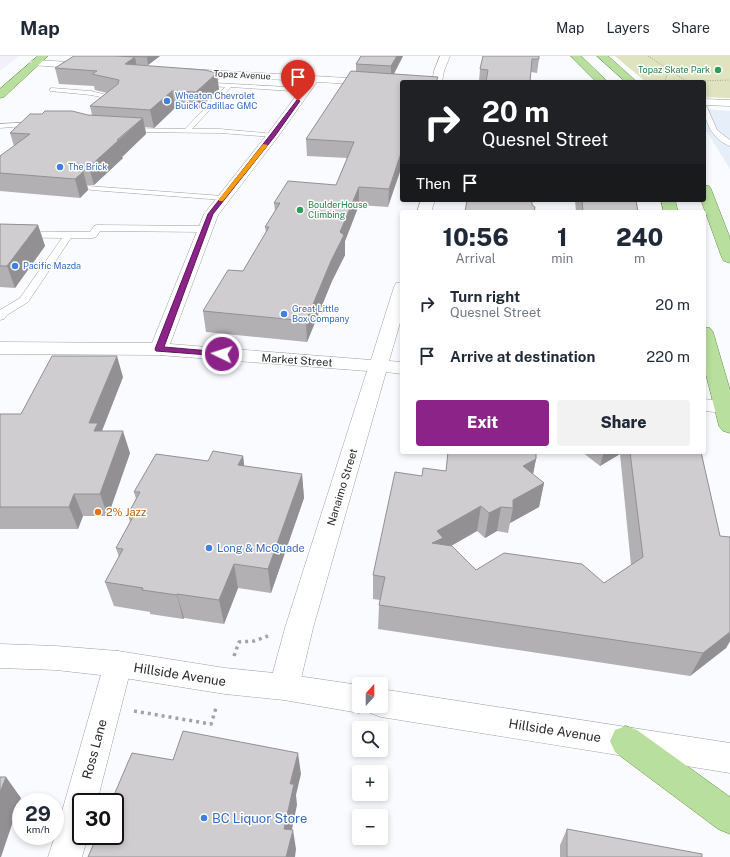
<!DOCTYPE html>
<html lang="en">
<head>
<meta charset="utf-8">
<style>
	:root { --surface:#fff; --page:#f2f2f3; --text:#1f2937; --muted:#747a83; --line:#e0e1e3; --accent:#8c2389 }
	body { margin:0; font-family:"Public Sans",sans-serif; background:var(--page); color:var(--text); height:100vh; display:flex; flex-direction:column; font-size:15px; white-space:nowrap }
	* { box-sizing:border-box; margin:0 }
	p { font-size:13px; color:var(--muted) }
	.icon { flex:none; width:22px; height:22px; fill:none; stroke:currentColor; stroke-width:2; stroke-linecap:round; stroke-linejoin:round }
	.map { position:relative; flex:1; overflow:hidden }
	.drawer { position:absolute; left:400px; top:154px; width:306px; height:244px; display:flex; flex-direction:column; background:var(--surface); border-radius:4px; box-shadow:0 2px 6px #0003 }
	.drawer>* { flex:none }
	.guide { position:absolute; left:400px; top:24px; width:306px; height:122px; border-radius:4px; box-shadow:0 2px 6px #0003; background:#202124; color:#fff; overflow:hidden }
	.needle { width:26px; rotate:21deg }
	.fabs { position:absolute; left:352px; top:621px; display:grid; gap:8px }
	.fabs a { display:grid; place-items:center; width:36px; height:36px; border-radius:4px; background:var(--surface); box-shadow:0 2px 6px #0003; font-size:20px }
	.speed { position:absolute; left:12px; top:737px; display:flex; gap:8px; font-size:20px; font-weight:700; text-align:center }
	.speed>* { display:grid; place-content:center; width:52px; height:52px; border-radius:50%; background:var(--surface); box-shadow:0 2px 6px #0003; line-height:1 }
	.speed small { font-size:10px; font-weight:400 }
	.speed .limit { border:2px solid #111; border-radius:6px; background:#fff; color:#111 }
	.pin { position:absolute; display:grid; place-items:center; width:34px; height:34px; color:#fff; margin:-41px -17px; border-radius:50% 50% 50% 0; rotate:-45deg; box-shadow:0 0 4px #0007 }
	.pin .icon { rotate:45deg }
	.me { position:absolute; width:44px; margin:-22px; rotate:274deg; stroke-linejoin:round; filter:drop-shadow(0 0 3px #0008) }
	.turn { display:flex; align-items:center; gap:14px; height:84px; padding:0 16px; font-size:18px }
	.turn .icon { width:52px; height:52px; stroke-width:2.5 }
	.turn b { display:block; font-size:28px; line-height:34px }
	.then { display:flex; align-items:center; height:38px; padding:0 16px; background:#0003; gap:8px; font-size:15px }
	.eta { display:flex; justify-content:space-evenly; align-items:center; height:68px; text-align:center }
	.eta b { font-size:24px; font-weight:800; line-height:28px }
	.button { display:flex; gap:8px; margin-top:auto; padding:8px 16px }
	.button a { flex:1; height:46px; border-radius:4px; background:var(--accent); color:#fff; font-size:16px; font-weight:800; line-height:46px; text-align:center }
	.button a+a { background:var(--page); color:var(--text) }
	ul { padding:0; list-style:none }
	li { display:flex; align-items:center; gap:12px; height:52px; padding:0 16px }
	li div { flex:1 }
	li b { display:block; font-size:15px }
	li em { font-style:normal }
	header { display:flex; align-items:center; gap:24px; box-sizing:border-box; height:56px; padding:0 20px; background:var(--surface); border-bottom:1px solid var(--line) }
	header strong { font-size:19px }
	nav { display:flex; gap:22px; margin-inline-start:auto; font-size:14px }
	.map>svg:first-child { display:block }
</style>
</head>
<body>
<header>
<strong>Map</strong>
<nav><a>Map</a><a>Layers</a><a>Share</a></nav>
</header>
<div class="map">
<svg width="730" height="801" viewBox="0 0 730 801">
	<rect width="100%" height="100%" fill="#f9fbff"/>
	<path fill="#f3effc" d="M0,0H19L0,15Z"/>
	<path fill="#e6eff9" d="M704,53L730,55V113L704,71Z"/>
	<path fill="#dfe3be" d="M615,0H730V42L704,41V26H646Z"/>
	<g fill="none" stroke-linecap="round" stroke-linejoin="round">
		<defs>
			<path id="lane" d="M221,16L224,18L215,27L306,32L309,34L306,36L231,31L192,73H220L275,78V80L273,81L220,77L129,76L126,74L129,72L185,73L225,31L210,30L207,28Z
				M52,32L91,35L122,43L116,47L114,46V44L91,39L50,35V33Z
				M704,49L707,51L717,74L730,84V90C713,84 704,66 704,49Z
				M34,66L37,68L36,69L0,72V68Z
				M88,130L223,140L227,142L223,144L91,134L87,132Z
				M97,169L205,170L209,173L205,176L100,175L96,181L93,182H71L28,246L7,259L4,263L0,264V254L20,242L62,182L0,181V175L90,176L94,170Z"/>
			<path id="street" d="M440,0H450L444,15L442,26H432L434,15Z
				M314,20L319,23L277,82L218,159L170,288L371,304L394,231L396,227L402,226V260L389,305L402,306V318L386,316L313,572L299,631L294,640L284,644L274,640L269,631L285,572L367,315L159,299L0,298V286L152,287L204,158L269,76L310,21Z
				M704,43L730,44V50L704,49Z
				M421,144H435L431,156H417Z
				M704,343L730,346V356L725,357L704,355Z
				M118,595L128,599L132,608L97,746H81V780H88L82,801H48L55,780L104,608L108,599Z"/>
			<path id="secondary" d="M34,4L89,7L94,10L89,13L31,9L29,7L31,5Z
				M188,13L402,25L406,26H402V31L185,18L183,16L185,14Z
				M0,588L56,590L118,595L225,612L284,618L359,629V650H381V633L730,687V717L381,661L370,657L369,653L359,657L284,644L225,638L118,621L56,614L0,612Z"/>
			<path id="primary" d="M38,0H48L4,41L0,42V33Z
				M571,0H581L608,26H597Z
				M597,0H608L637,26H626Z
				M704,129L709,130L711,133L730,182V207L724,205L722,202L701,144H704Z
				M661,144H675L678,156H664Z
				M704,271L710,272L713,276L730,334V377L723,375L719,370L704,311Z
				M626,670L637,674L730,741V778L718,773L615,696L610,685L615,674Z"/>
		</defs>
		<use href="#lane" stroke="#9c9fa3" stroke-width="1"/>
		<use href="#street" stroke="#9c9fa3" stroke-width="1"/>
		<use href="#secondary" stroke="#9c9fa3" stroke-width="1"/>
		<use href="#primary" stroke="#66924b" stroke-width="1"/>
		<path stroke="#a1a3a6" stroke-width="1" stroke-dasharray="1 1.5" stroke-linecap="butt" d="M648,0L686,25
			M665,26L730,24
			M665,26L668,13"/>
		<path stroke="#a1a3a6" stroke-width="3.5" stroke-dasharray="3 4" stroke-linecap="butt" d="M234,600L239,586L254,585L268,580
			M134,655L211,668L216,652"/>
		<use href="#lane" fill="#fff" fill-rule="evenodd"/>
		<use href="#street" fill="#fff" fill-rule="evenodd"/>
		<use href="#secondary" fill="#fff" fill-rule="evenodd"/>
		<use href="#primary" fill="#b8df9d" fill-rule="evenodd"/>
	</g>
	<path fill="#b3b0b4" d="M74,0H160L148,9H136L219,33L199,53L175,52L154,72L145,71L146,78L122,101L123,102L94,129H87L88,134L80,142L0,135V100L14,90L10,77L88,59H92L90,50L107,37L95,34L94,30L59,28L55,12Z
		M361,0H403L394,18L402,26L388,151L359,149L345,185V199L332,225L307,286L206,276L203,255L243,215L266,177L265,171L275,155L274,147L336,129L347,102L307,100L306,83L356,15V8Z
		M483,0L539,3L537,17L531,16L530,26H479L480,13Z
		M575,144H636L638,156H576Z
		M0,168L38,169L45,190L15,232L0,231Z
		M123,321L102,375L130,397L108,460H83L78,473H0V358H21Z
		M445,396H536V403L533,418L544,427L539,451L510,467L508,477L497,475L485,482L477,475L451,490L476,514L604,527L631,509L620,398L600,410L582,396H701L720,480L730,483V585L726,592L690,620L378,573L379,549L380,544L373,543V519L422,420L446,415L448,396Z
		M243,400L244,410L302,418L304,442L271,537L238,532L224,568L184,562L183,563L150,558V556L114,550L105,526L119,501L116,492L130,466L128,458L136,443L134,436Z
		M567,773L702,801H560V789Z"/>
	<path fill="#929092" d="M148,0H160L148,9L147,1Z
		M397,0H403L391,23V10Z
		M135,1L138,17L125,8Z
		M217,17L219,33L199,53L196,36Z
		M172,35L175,52L154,72L150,54Z
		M143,62L146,78L122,101L123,102L94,129L89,111Z
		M402,94V110L388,151L389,133Z
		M82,110L88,134L80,142L75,123Z
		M359,131V149L345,185V199L332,225L307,286L306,265L340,176Z
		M38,169L45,190L15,232L7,210Z
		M117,300L123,321L101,377V396L89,367Z
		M123,375L130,397L108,460L100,438Z
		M604,396H620V398L600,410Z
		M243,400L246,424L238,409Z
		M536,403L531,428L523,410Z
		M302,418L304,442L271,537L268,513Z
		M544,427L539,451L510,467L513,452V444Z
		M74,438L83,460L78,473L69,451Z
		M481,450L477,475L442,495L432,487L437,475Z
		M501,451L497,475L485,482L489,457Z
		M234,508L238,532L224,568L219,544Z
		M177,538L184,562L183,563L177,539Z
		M730,576V585L726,592L690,620L703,597Z
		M298,697L301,718L296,739L297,749L288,793L284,773L290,728Z
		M6,721L21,742L1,801H0V736Z
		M293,774L296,793L295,801H286Z"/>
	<path fill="#d0cdd1" stroke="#929092" d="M74,0H115L135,1L125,8L205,14L217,17L196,36L172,35L150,54L90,50L118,28L119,24L92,18L97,15L55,12Z
		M128,0H148L147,1Z
		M361,0H397L391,10L356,8Z
		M483,0H539V3H532L530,26H486L488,14L480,13Z
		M351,15L438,21L436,26H402V94L389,133L359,131L340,176L344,179L331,205L306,265L203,255L228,214L243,215L269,171H265L280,147H274L288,125L336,129L354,86L306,83Z
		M45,55H72L88,59L143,62L117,84H119L89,111L82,110L81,114L83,116L75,123L0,117V100L30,78L10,77L30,58H42Z
		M467,144H532V149L535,151L534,156H465Z
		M582,144H636L638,156H583Z
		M0,168L38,169L7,210H0Z
		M52,300H117L89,367H98L94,375H123L100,438H74L69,451H0V358H21Z
		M213,395L243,400L238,409L302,418L268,513L234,508L219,544L177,538V539L142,534L143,532L105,526L123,493L116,492L134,459L128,458L140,436H134L156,398L208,405Z
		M448,396H536V403L523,410L544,427L513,444V452L501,451L489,457L481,450L437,475L443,482L432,487L452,490L476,514L504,497L582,508L604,527L643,501L630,396H701L720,480L730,481V576L703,597L379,549L385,521L373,519L395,416L422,420L423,412L446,415Z
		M183,675L298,697L290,728H294L284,773L293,774L286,801H88L97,780H115V746H111L132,697L173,704Z
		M0,721H6L0,736Z
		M567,773L702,798V801H567Z"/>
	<path fill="#8c2389" stroke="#5b1759" d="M297,44L300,45L275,80L213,158L164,291L222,296L226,298L222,300L156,295L155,293L208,158L271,78Z"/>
	<path fill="#f59e0b" d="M263,88L268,89L223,145H219V143Z"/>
	<g fill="#2e9e5b" stroke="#fff" stroke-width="1.5">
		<circle cx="718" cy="14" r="4"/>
		<circle cx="300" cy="154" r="4"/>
	</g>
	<g fill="#3f7fe0" stroke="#fff" stroke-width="1.5">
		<circle cx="167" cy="45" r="4"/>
		<circle cx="60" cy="111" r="4"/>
		<circle cx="15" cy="210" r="4"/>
		<circle cx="284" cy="258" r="4"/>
		<circle cx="209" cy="492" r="4"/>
		<circle cx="204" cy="762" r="4"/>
	</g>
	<circle fill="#e8710a" stroke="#fff" stroke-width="1.5" cx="98" cy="456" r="4"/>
	<g text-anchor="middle" stroke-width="3" stroke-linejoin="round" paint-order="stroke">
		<g font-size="9" fill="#27864d" stroke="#fff" text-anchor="end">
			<text x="710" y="17">Topaz Skate Park</text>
			<text x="308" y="152" text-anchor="start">BoulderHouse<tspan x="308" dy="10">Climbing</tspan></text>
		</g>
		<g font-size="9" fill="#282a2b" stroke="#fff">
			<text transform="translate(242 19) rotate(3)" y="3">Topaz Avenue</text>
		</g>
		<g font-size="9" fill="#366cbe" stroke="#fff" text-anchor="start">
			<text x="175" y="43">Wheaton Chevrolet<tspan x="175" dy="10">Buick Cadillac GMC</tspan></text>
			<text x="68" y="114">The Brick</text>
			<text x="23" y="213">Pacific Mazda</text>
			<text x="292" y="256">Great Little<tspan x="292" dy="10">Box Company</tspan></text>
		</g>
		<g font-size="11" fill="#282a2b" stroke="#fff">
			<text transform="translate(297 304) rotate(4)" y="4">Market Street</text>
			<text transform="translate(342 431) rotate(-73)" y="4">Nanaimo Street</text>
		</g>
		<g font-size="11" fill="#c56008" stroke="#fff" text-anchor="start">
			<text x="106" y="460">2% Jazz</text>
		</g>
		<g font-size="11" fill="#366cbe" stroke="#fff" text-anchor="start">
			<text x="217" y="496">Long &amp; McQuade</text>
		</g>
		<g font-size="13" fill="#282a2b" stroke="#fff">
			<text transform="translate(180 618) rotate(9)" y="5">Hillside Avenue</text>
			<text transform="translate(555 674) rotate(9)" y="5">Hillside Avenue</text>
			<text transform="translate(94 693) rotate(-75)" y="5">Ross Lane</text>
		</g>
		<g font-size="13" fill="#366cbe" stroke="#fff" text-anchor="start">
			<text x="212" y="767">BC Liquor Store</text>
		</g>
	</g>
</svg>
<div class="fabs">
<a><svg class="needle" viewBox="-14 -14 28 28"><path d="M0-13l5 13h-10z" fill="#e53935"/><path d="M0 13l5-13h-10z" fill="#747a83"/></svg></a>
<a><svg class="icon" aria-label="search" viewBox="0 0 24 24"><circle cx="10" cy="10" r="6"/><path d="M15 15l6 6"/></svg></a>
<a>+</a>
<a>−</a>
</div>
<div class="speed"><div>29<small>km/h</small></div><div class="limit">30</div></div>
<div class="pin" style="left:298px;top:45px;background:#d93025"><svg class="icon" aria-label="arrive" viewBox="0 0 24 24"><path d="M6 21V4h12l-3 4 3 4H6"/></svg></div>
<svg class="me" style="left:222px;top:298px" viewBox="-20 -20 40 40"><circle r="17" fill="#8c2389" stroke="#fff" stroke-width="3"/><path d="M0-11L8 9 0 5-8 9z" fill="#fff"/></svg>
<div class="guide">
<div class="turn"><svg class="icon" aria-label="right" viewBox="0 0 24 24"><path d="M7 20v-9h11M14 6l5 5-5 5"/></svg><div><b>20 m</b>Quesnel Street</div></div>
<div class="then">Then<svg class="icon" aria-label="arrive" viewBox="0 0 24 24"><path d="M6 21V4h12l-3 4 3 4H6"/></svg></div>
</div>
<section class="drawer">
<div class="eta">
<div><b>10:56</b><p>Arrival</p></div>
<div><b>1</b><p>min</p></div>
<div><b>240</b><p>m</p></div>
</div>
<ul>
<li><svg class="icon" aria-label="right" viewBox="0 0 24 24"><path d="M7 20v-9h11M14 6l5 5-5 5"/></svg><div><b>Turn right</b><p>Quesnel Street</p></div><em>20 m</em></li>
<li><svg class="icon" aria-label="arrive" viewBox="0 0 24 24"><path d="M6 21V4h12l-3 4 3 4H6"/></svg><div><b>Arrive at destination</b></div><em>220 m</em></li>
</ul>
<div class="button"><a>Exit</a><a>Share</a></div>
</section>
</div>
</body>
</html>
